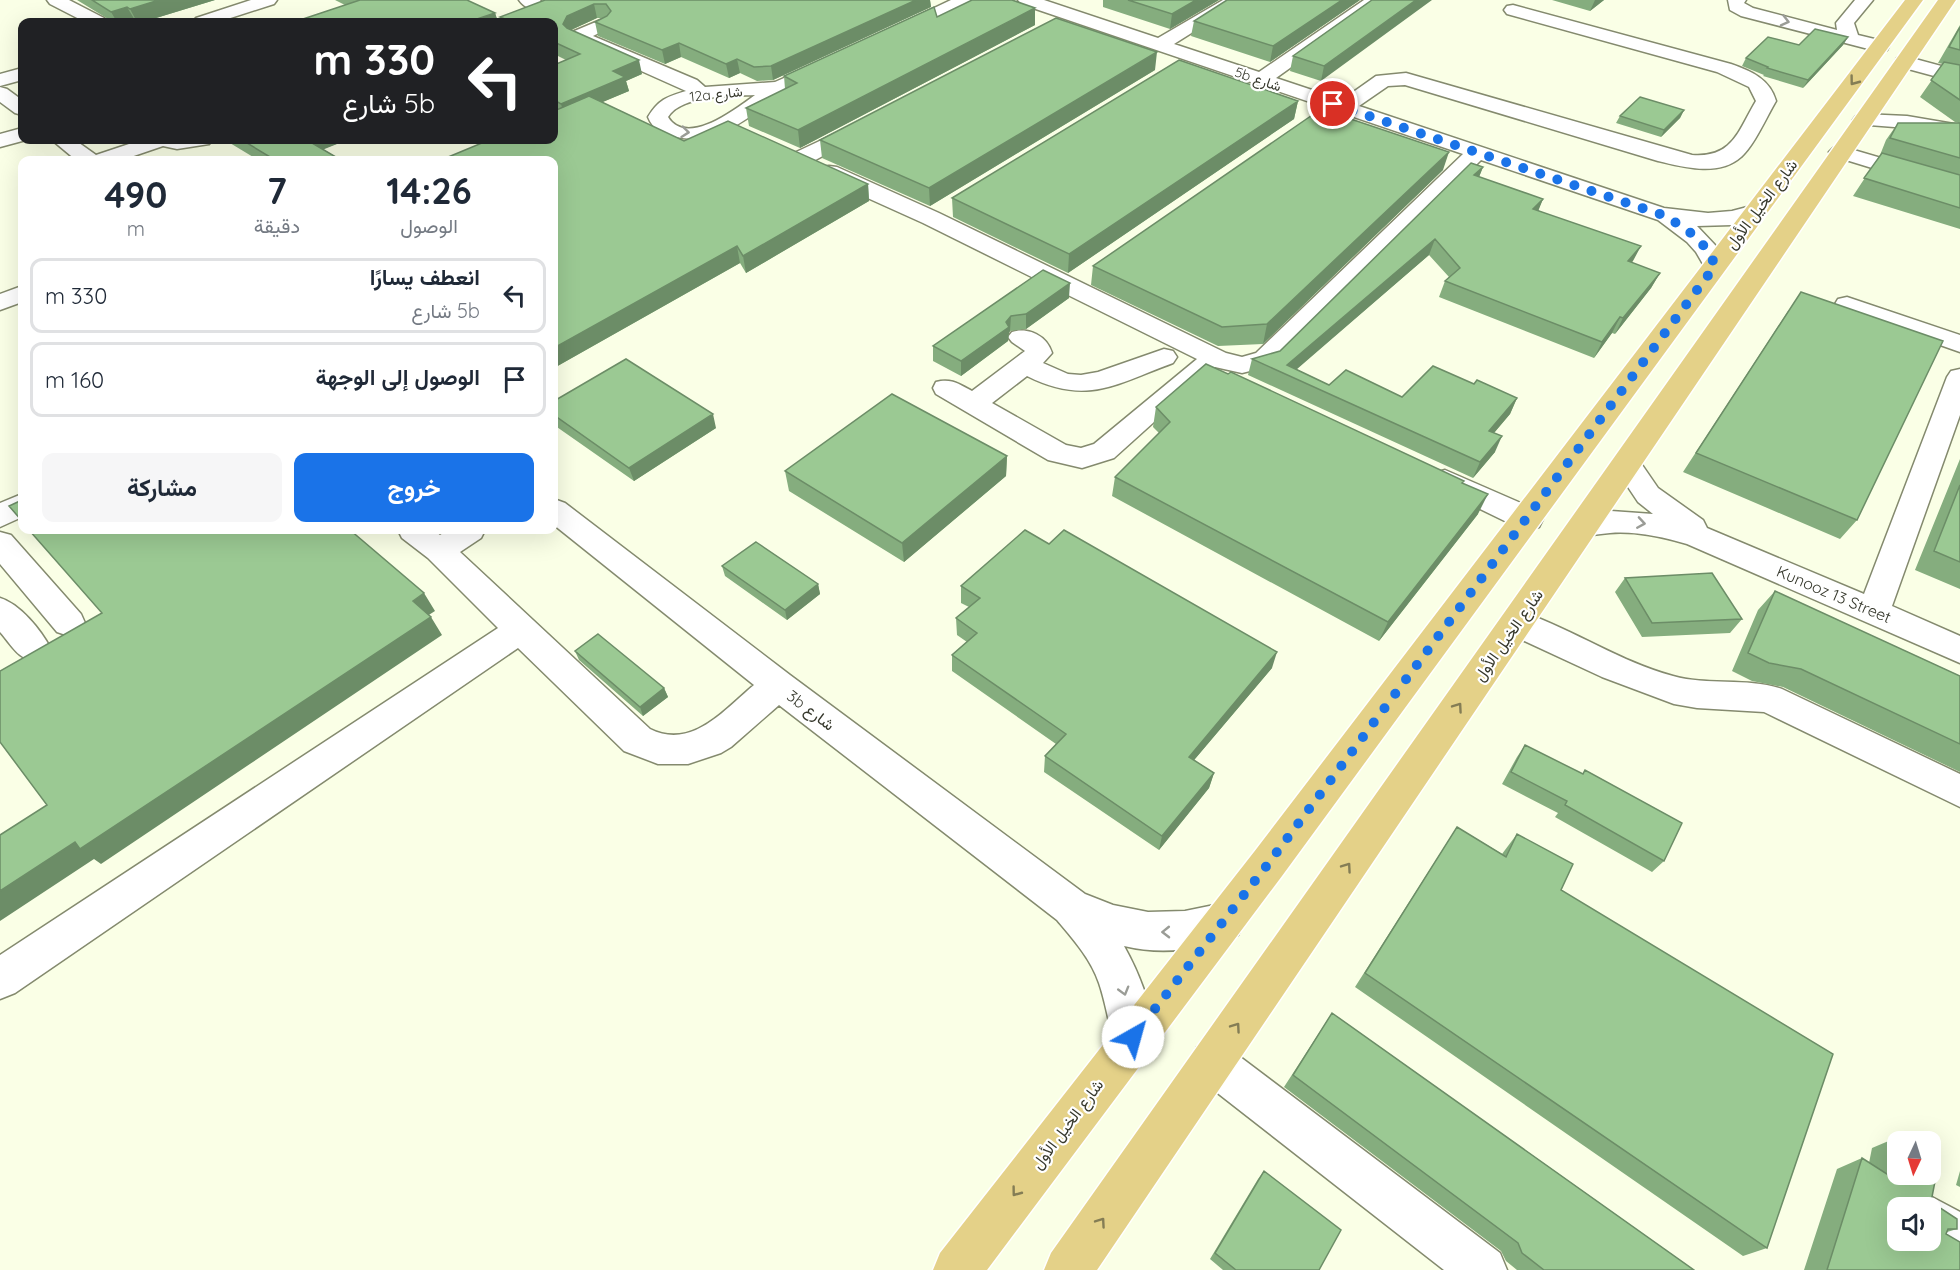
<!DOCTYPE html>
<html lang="ar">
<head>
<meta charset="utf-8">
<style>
	:root { --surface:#fff; --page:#f6f6f7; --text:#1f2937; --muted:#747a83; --line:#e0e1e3; --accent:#1a73e8 }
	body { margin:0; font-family:Quicksand,Vazirmatn,sans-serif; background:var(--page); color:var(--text); direction:rtl; height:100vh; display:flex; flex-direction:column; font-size:22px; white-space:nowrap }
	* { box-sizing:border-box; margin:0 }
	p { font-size:20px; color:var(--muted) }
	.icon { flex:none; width:33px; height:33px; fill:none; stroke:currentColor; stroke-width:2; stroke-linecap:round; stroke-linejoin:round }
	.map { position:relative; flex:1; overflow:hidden; direction:ltr }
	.side { position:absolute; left:18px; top:156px; width:540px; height:378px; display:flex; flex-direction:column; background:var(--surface); border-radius:12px; box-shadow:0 6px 24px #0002; direction:rtl }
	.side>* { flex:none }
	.guide { position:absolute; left:18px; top:18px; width:540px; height:126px; border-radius:12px; box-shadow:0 6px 24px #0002; direction:rtl; background:#202124; color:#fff; overflow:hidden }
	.needle { width:39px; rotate:184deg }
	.tools { position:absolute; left:1887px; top:1131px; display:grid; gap:12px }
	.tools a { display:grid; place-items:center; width:54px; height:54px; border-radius:12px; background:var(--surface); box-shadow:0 6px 24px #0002; font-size:30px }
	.pin { position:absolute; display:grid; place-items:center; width:51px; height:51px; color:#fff; margin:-26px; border:3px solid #fff; border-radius:50%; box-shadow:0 2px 6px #0007 }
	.me { position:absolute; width:66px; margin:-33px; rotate:38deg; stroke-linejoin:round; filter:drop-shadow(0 0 4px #0008) }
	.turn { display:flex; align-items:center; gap:21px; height:126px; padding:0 24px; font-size:27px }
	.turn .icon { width:78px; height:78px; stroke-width:2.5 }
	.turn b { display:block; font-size:42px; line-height:51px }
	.eta { display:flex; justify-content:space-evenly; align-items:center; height:102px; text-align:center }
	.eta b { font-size:36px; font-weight:700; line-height:42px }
	.cta { display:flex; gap:12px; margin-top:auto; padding:12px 24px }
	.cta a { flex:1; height:69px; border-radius:12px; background:var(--accent); color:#fff; font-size:24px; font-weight:700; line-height:69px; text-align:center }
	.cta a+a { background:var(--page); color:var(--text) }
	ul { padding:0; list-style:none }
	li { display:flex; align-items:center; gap:18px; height:75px; margin:0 12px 9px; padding:0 12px; border:3px solid var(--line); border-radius:12px }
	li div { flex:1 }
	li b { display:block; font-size:22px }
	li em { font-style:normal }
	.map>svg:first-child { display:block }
</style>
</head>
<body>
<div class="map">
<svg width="1960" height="1270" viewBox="0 0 1960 1270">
	<rect width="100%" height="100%" fill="#faffe6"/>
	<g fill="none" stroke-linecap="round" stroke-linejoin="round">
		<defs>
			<path id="minor" d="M47,0H69L104,18L107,22H85L50,4Z
				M251,0H277L274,4L218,22H193L196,18Z
				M519,0H540L543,4L540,8C531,10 525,8 519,0Z
				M951,0H974L971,4L902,37H890L887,33L890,29Z
				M1018,0H1044L1158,38L1223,0H1244L1174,44L1259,72L1364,0H1385L1276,78L1342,100L1376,76L1406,73L1692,155C1733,158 1738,131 1756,101L1749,87L1717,72L1507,14L1504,10L1507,6L1513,5L1731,64C1751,71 1770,79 1776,101C1767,116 1754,146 1741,157C1719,177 1683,167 1658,161L1405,85L1388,86L1359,106L1664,208L1708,213L1732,211L1755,205L1763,207L1766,212L1763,217L1732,225L1697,226L1715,245L1727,266L1723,271L1715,273L1707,271L1696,252L1687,242L1658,220L1481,160L1274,365L1242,373L1215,367L1114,458L1082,468L1048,460L936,394L933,388L936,382C951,378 959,384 972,391L1025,351L1012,342L1008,337L1012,332C1029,327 1047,336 1052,353L1043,363L1068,374L1081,375L1098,372L1164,349L1173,351L1177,357L1173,363C1116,384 1087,406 1027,376L992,403L1066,445L1081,448L1094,444L1197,359L923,223L821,177L818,172L821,167L829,166L837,167L939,213L1226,353L1242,357L1256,353L1463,154L1021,4Z
				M1728,0H1746L1744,3L1753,8L1837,30L1836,23L1855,0H1873L1854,23L1858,35L1887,42L1889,46L1887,50L1880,52L1741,16L1730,10Z
				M603,19L609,20L612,24L609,28L593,36L697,80L705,87L775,82L825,60L832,62L834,66L832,70C816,77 800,84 785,93C749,115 719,148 672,136C660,133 653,129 648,117C659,99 667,97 686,91L572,40L569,36L572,32ZM755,95C737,108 687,148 668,117C681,95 732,96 755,95Z
				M1904,56L1960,71V83L1897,66L1895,62L1897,58Z
				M22,68V80L0,86V74Z
				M0,87L7,89L22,100V115L15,113L0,102Z
				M1863,114L1907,116L1954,124L1960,125V135L1954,136L1907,128L1856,124L1853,120L1856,116Z
				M860,122L867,124L870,128L867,132L808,164L800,165L792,164L789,159L792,154Z
				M22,128V140H26L0,147V134Z
				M52,140H75L96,155L141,140H212L209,144L177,149L163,146L122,160H76Z
				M1840,146L1960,181V195L1833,156L1829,152L1833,148Z
				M22,286V302L0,310V294Z
				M1847,297L1960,335V352L1838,309L1835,304L1838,299Z
				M1960,369V415L1892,606L1960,636V663L1687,544C1662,537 1636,531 1610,533C1596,534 1586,538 1572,534L1568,526L1572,518L1611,511L1653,514L1638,502L1612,463L1616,456L1626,453L1636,456L1658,488L1703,520L1707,528L1864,594L1947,377L1951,371Z
				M1445,470L1539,511L1543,519L1539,527L1528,530L1517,527L1435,487L1430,480L1435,473Z
				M22,494V517L0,527V503Z
				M554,499L565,503L790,675L1085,894L1113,905L1148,912L1185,911L1224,903L1238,909L1244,922L1238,935C1202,950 1162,955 1124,946C1138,971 1152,1005 1154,1035C1154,1040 1150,1047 1148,1052L1133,1058L1118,1052C1109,1030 1107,1006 1099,983C1091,959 1073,939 1057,920L779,705L731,747L721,753L688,764H658L624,751L518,648L15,993L0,999V955L498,628L428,558L402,538L398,530H433L440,535L448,530H485L481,538L460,552L650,729C692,750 724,710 754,685L554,525Z
				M0,532L11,535L81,614L85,623L81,632L69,636L57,632L0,564Z
				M0,598C20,604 41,630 51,649L46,658C21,666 15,649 0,632Z
				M1517,610C1571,628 1618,661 1673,676C1709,686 1747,677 1782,689L1960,774V807L1764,712L1697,708L1674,704L1602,677L1505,632L1501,623L1505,614Z
				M1212,1040L1227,1047L1500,1253L1507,1270H1444L1197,1077L1190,1062L1197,1047Z
				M1930,1196L1960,1212V1263L1943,1256L1919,1240H1930V1208H1911L1913,1203Z"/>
			<path id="major" d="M1905,0H1923L1282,876L987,1270H933L940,1253L1254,852Z
				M1938,0H1956L1097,1270H1044L1051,1253Z"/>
		</defs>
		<use href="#minor" stroke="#848a6e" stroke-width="3"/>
		<use href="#major" stroke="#fff" stroke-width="3"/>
		<use href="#minor" fill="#fff" fill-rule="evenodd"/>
		<use href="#major" fill="#e4d188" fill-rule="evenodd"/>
	</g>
	<path fill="#85ad7e" d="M77,0H215L143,22H113Z
		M335,0H467L495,13L498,22H294L345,5Z
		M545,0H930L931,7L773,80L757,81L740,73L729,78L681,57L665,64L598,36L595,22L604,18H597L571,30L642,74L626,81L629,91L602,102L684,141L868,184L869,201L746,273L740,263L554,368V65L566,60L554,54V22H502L500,17Z
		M1103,0H1219L1170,29L1103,7Z
		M1360,0L1270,62L1191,36L1194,21Z
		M1372,0L1321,81L1290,71L1293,56Z
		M1552,0H1604L1590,11Z
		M1035,8V25L800,148L749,126L746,108L785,89L784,76L937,17Z
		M1960,25V229L1853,196L1880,155L1886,140L1898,123H1959L1955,122L1920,97L1943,64L1938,63Z
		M1848,37L1843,45L1803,88L1763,76L1764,75L1742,66L1746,58L1799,45Z
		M1155,70L930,206L822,158L820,140Z
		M1298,101L1294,119L1068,273L953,217L952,198Z
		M1684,110L1680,118L1661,137L1616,123L1620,116Z
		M225,140H347L323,149L341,160H258Z
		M1483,167L1479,177L1543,199L1538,210L1632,263L1660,273L1651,288L1615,334L1612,333L1594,358L1439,297L1445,281L1449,277L1429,255L1296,369L1329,385L1402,397L1474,384L1517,398L1510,414L1494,433L1495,452L1473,478L1248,375L1252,359L1280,351Z
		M1443,170L1263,344L1218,346L1091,285L1093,266Z
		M1043,270L1069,298L1026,329L1010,331L1009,333L1008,341L961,376L933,361V346Z
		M1788,311L1857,520L1840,539L1683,472Z
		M554,401L716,428L634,481L554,425Z
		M1156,407L1463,483L1478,514L1379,641L1112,496L1115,477L1159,433L1153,427Z
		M1007,456L1006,476L904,562L789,491L785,471Z
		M1960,459V589L1915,570Z
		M1049,544L1272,668L1194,760L1214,773L1209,788L1159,850L1044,772L1045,756L1056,744L952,671V655L967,642L957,635L956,618L969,607L961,603V586Z
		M722,566L818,584L820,594L787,620L725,576Z
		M1625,578L1742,619L1730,633L1642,637L1615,592Z
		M1775,591L1960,676V772L1783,687L1752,681L1732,671L1758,610Z
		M575,651L664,688L668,697L643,716L579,660Z
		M1525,745L1582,774L1585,770L1664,861L1652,872L1555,817L1558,813L1502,784L1517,757Z
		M1457,827L1502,854L1517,834L1561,890L1767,1248L1743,1256L1355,987Z
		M1332,1013L1694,1270H1517L1506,1261L1501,1251L1284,1087Z
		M1898,1137L1931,1202L1957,1229L1947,1232L1946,1234L1960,1270H1804L1837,1169L1862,1158L1869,1163L1872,1148Z
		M1264,1171L1319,1270H1223L1210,1259L1258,1179Z
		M1960,1171V1187L1956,1185Z"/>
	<path fill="#6c8d67" d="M159,0H215L143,22H137L130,9Z
		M916,0H930L931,7L773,80L771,66Z
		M1196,0H1219L1170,29L1172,14Z
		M1342,0H1360L1270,62L1273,46Z
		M1416,0H1432L1321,81L1324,66Z
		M1595,0H1604L1590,11Z
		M594,4L597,18L571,30L567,37L563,24L567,16Z
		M127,7L136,22H117L111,12Z
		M1035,8V25L800,148L798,130Z
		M495,13L498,22H468Z
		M1848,37L1843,45L1803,88L1808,80Z
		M679,43L681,57L665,64L662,50Z
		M1157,52L1155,70L930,206L929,188Z
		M737,59L740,73L729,78L726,64Z
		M639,60L642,74L626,81L629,91L565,118L561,104L613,71Z
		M1298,101L1294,119L1068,273L1069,254Z
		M1684,110L1680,118L1661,137L1664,130Z
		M305,140H347L312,154Z
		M1449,152L1443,170L1263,344L1267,324Z
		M1483,167L1477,182L1474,175Z
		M868,184L869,201L746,273L743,256Z
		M1543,199L1537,214L1533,209Z
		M1435,239L1429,255L1289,376L1287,365Z
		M737,246L740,263L554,368V348Z
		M1641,246L1633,261L1620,277L1628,261Z
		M1660,273L1651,288L1615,334L1623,318Z
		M1070,283L1069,298L1026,329V314Z
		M1011,316L1010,331L1009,333L1008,341L961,376V361L1006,322Z
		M1620,317L1612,333L1594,358L1602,342Z
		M1517,398L1510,414L1482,447L1489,431Z
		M713,414L716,428L634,481L629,468Z
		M1502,436L1495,452L1473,478L1480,462Z
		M1007,456L1006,476L904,562L902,543Z
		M1488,494L1478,514L1379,641L1388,622Z
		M818,584L820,594L787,620L785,610Z
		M424,593L435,611L424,618L413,601Z
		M431,617L442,635L101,864L94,859L0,921V891L75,842Z
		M1277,652L1272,668L1184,772L1189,757Z
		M664,688L668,697L643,716L640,707Z
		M1214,773L1209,788L1159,850L1162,836Z"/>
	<path fill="#9bc993" stroke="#6c8d67" stroke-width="1.5" fill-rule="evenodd" d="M92,0H159L130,9L127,7L111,12Z
		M360,0H467L495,13L468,22H446L444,21L441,22H294Z
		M545,0H916L771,66L754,67L737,59L726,64L679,43L662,50L595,22L607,16L611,11L606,4H594L567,16L563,24L567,28L639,60L613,71L625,77L561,104L554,100V65L580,54L554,42V22H512L500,17Z
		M972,0H1012L1035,8L798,130L746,108L797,83L784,76L934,7L937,17Z
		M1128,0H1196L1172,14Z
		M1227,0H1342L1273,46L1194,21Z
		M1372,0H1416L1324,66L1293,56Z
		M1056,18L1157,52L929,188L820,140Z
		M1960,27V50L1949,47Z
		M1815,29L1848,37L1808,80L1767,68L1768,67L1746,58L1768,37L1799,45Z
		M1179,60L1298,101L1069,254L952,198Z
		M1944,62L1960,65V100L1931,80Z
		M589,96L684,141L728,121L868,184L743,256L737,246L554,348V160H441L489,140H554V111Z
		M1640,97L1684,110L1664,130L1620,116Z
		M1321,109L1449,152L1267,324L1222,327L1093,266Z
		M1898,123H1960V158L1890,138Z
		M242,140H307L341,160H275Z
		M1882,153L1960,175V208L1864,178Z
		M1471,163L1483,167L1474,175L1543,199L1533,209L1641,246L1628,261L1660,273L1623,318L1620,317L1602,342L1445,281L1460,268L1435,239L1287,365L1329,385L1346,370L1402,397L1433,366L1474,384L1477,380L1517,398L1489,431L1502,436L1480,462L1252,359L1280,351Z
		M1043,270L1070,283L1026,314L1011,316L1006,322L1009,327L961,361L933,346Z
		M1801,292L1943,341L1857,520L1696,453Z
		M626,359L713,414L629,468L554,415V401Z
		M1206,364L1228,374L1231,372L1464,481L1462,483L1488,494L1388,622L1115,477L1170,422L1156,407Z
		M892,394L1007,456L902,543L785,471Z
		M1960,485V562L1934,551Z
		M22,500V521L9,506Z
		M29,530H350L424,593L413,601L431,617L80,849L75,842L0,891V835L47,805L0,742V671L102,613Z
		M1025,530L1049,544L1064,530L1277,652L1189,757L1214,773L1162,836L1045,756L1066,734L952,655L977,633L956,618L980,598L961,586Z
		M756,542L818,584L785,610L722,566Z
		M1712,573L1742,619L1652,623L1625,578Z
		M1775,591L1960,676V744L1801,669L1769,663L1748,653Z
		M598,634L664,688L640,707L575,651Z
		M1525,745L1583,774L1585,770L1682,823L1664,861L1565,805L1567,801L1511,772Z
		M1457,827L1506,857L1517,834L1573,864L1561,890L1833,1054L1767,1248L1365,973Z
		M1332,1013L1694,1270H1544L1522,1253L1518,1243L1293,1075Z
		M1898,1137L1905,1142H1898V1174H1930V1156L1939,1161L1931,1202L1957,1219V1229H1948L1946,1234L1960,1242V1270H1827L1862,1158L1890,1176ZM1898,1208H1930V1240H1898Z
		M1264,1171L1341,1230L1319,1270H1236L1215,1253Z"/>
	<defs><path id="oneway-chevron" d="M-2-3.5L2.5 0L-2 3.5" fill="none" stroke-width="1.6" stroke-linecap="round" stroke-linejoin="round" transform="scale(1.5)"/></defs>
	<g stroke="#9a9c96">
		<use href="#oneway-chevron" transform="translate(1785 21) rotate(14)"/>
		<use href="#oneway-chevron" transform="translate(685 132) rotate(6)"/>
		<use href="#oneway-chevron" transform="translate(1641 523) rotate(9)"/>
		<use href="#oneway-chevron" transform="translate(1166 932) rotate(179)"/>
		<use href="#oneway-chevron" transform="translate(1124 991) rotate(74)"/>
	</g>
	<g stroke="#847d55">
		<use href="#oneway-chevron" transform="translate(1854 81) rotate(127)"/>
		<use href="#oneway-chevron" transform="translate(1458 707) rotate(-55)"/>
		<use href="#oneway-chevron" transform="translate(1347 867) rotate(-55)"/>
		<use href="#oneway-chevron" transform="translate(1236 1027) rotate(-55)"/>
		<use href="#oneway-chevron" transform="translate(1016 1192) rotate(127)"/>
		<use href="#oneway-chevron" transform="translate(1101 1222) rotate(-55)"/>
	</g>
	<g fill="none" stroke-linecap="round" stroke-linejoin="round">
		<path stroke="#1a73e8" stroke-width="10" stroke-dasharray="0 18" d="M1133,1037L1268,864L1715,266C1706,240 1683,226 1660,214L1333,104"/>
	</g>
	<g text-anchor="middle" stroke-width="4.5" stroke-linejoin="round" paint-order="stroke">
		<g font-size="14" fill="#36382c" stroke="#fff">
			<text transform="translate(1258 79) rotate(19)" y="5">5b شارع</text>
			<text transform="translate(716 94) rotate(-6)" y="5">12a شارع</text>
		</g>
		<g font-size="16" fill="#36382c" stroke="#fff">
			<text transform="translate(1761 204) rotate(-53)" y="6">شارع الخيل الأول</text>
			<text transform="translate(1834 594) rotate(23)" y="6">Kunooz 13 Street</text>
			<text transform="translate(1508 635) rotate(-55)" y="6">شارع الخيل الأول</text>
			<text transform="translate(811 710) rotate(37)" y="6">3b شارع</text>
			<text transform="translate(1067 1124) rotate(-53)" y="6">شارع الخيل الأول</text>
		</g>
	</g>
</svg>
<div class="tools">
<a><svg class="needle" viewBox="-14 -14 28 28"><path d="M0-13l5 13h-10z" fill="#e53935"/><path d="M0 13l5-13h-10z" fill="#747a83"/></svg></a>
<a><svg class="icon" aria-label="sound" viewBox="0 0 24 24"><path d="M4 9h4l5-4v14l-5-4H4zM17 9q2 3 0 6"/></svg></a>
</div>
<div class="pin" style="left:1333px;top:104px;background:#d93025"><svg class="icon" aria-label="arrive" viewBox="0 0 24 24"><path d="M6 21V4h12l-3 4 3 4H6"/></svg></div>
<svg class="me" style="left:1133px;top:1037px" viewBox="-20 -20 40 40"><circle r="19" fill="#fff"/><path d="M0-13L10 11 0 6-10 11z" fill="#1a73e8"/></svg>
<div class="guide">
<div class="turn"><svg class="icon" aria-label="left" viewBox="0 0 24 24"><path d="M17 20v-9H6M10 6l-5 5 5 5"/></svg><div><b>330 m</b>5b شارع</div></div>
</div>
<section class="side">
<div class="eta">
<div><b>14:26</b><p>الوصول</p></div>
<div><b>7</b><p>دقيقة</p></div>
<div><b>490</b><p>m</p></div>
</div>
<ul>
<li><svg class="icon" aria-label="left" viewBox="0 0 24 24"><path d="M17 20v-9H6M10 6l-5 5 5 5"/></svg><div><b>انعطف يسارًا</b><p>5b شارع</p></div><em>330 m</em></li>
<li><svg class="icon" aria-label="arrive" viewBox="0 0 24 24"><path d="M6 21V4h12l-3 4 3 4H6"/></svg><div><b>الوصول إلى الوجهة</b></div><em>160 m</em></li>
</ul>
<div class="cta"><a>خروج</a><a>مشاركة</a></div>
</section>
</div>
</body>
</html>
